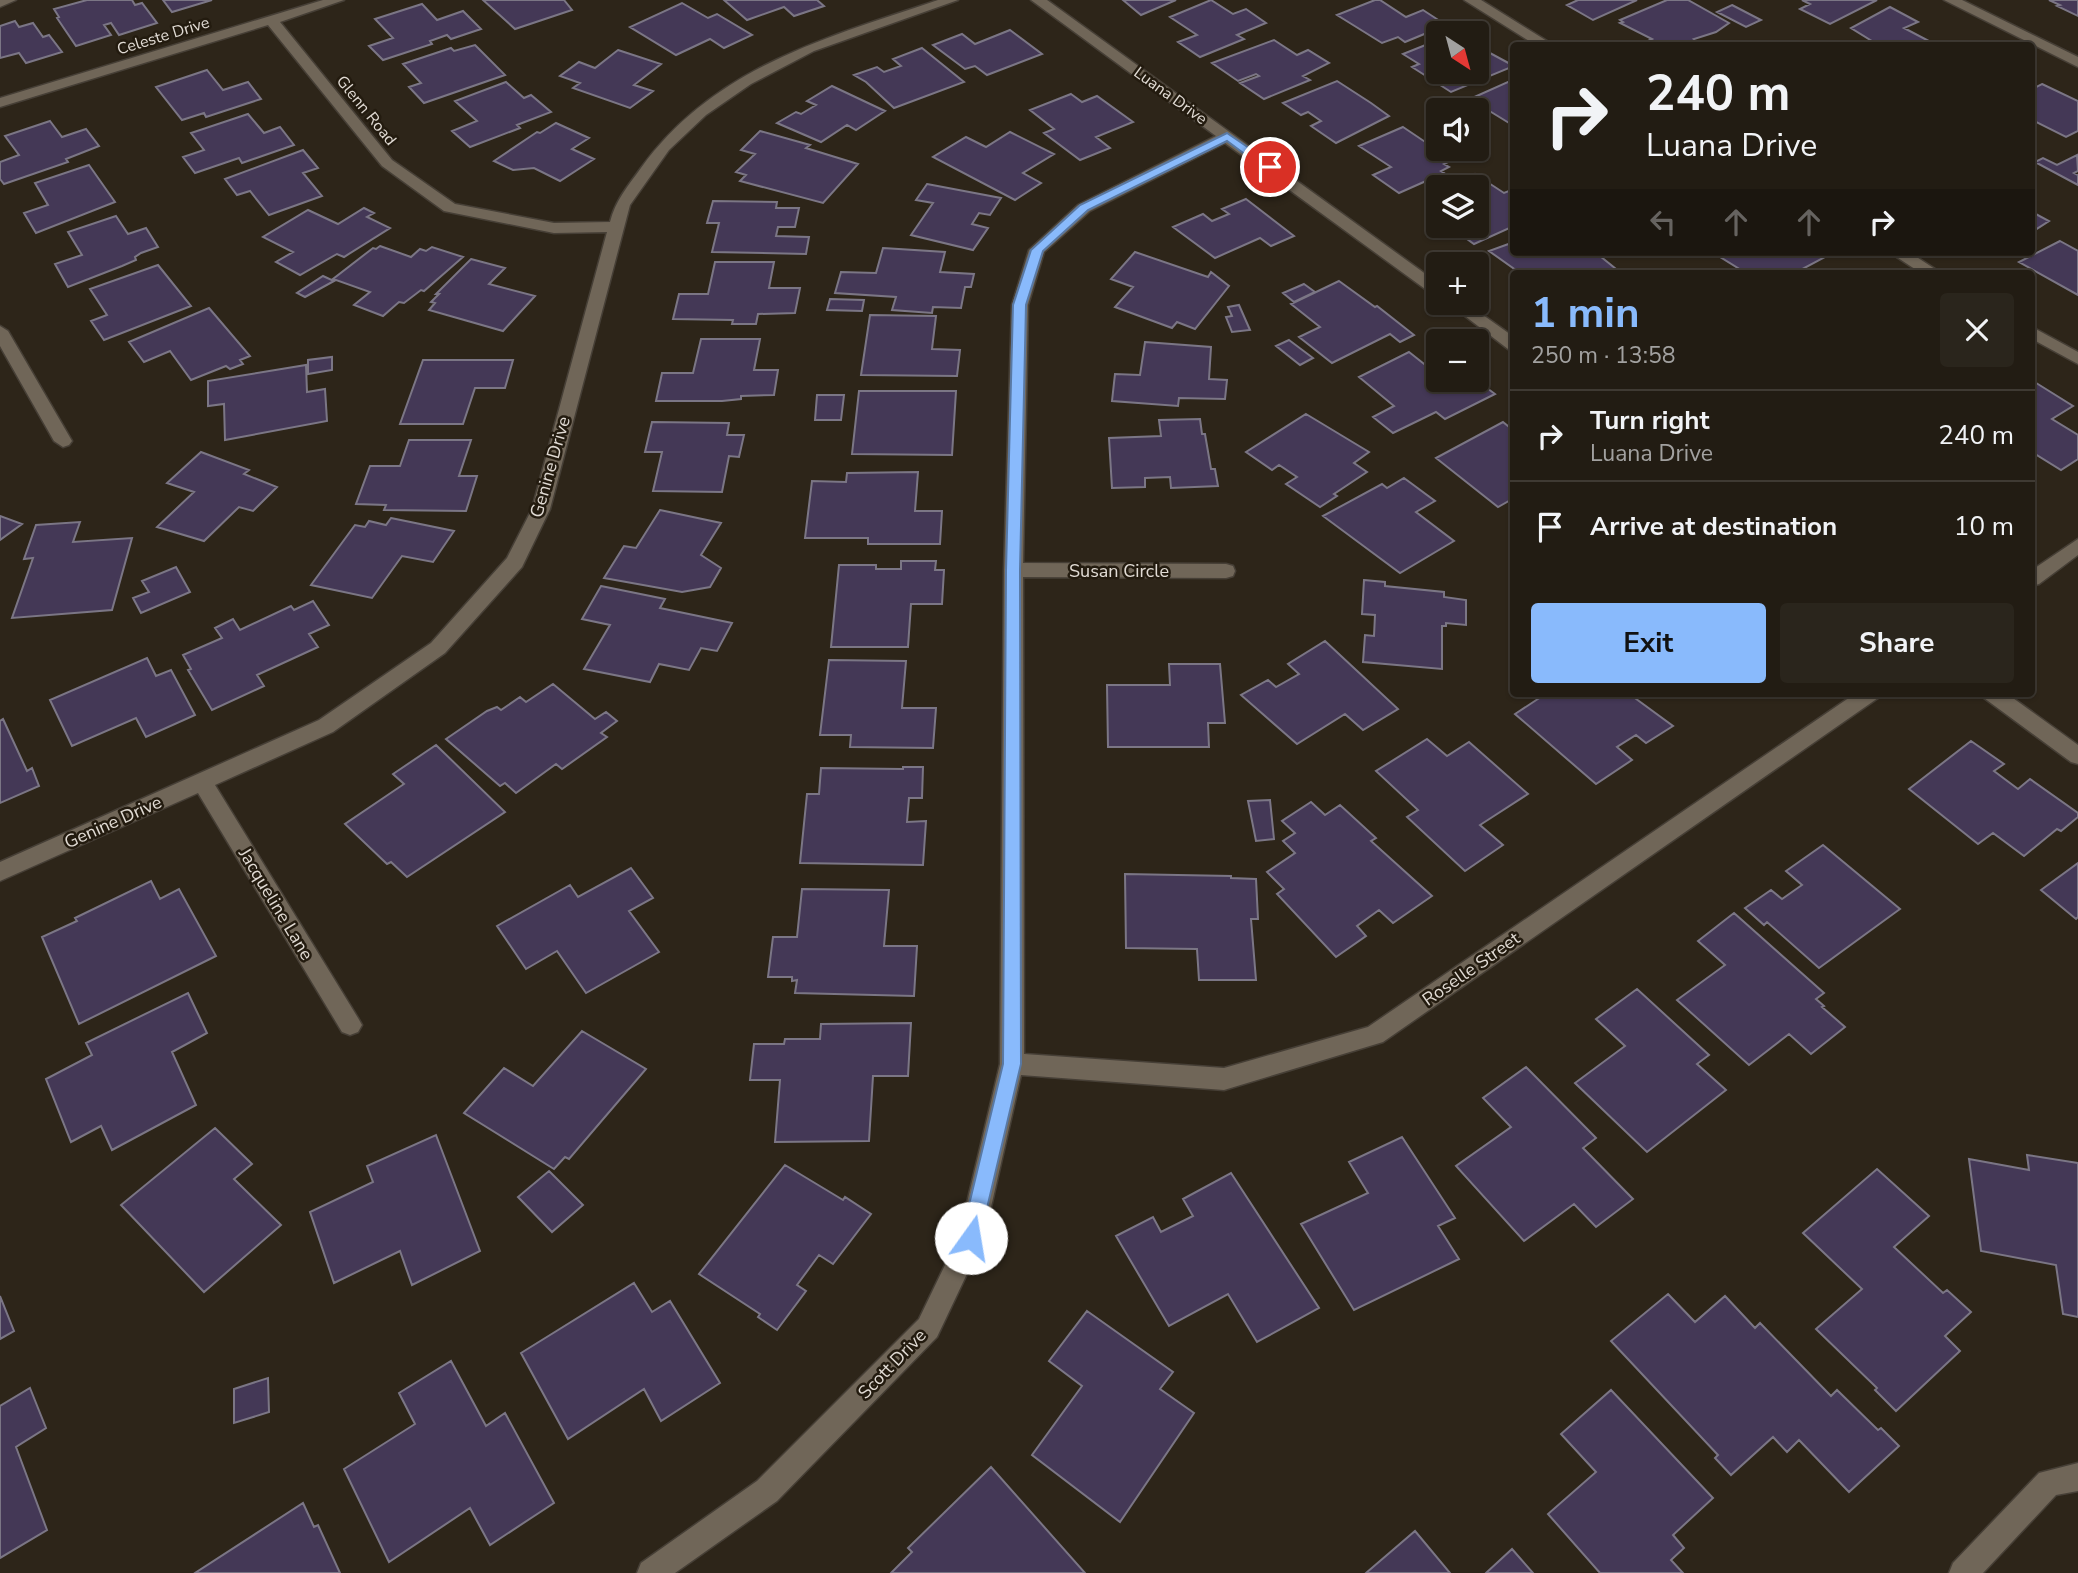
<!DOCTYPE html>
<html lang="en">
<head>
<meta charset="utf-8">
<style>
	:root { --surface:#221c13; --page:#2a251c; --text:#f1f3f6; --muted:#a2a1a0; --line:#3f3a33; --accent:#89bafc }
	body { margin:0; font-family:"Nunito Sans",sans-serif; background:var(--page); color:var(--text); height:100vh; display:flex; flex-direction:column; font-size:26px; white-space:nowrap }
	* { box-sizing:border-box; margin:0 }
	p { font-size:23px; color:var(--muted) }
	.icon { flex:none; width:38px; height:38px; fill:none; stroke:currentColor; stroke-width:2; stroke-linecap:round; stroke-linejoin:round }
	.map { position:relative; flex:1; overflow:hidden }
	.details { position:absolute; left:1510px; top:270px; width:525px; height:427px; display:flex; flex-direction:column; background:var(--surface); border-radius:7px; box-shadow:0 2px 5px #0004,0 0 0 2px var(--line) }
	.details>* { flex:none }
	.hud { position:absolute; left:1510px; top:42px; width:525px; height:214px; border-radius:7px; box-shadow:0 2px 5px #0004,0 0 0 2px var(--line); background:#221c13; color:var(--text); overflow:hidden }
	.needle { width:46px; rotate:144deg }
	.fabs { position:absolute; left:1426px; top:21px; display:grid; gap:14px }
	.fabs a { display:grid; place-items:center; width:63px; height:63px; border-radius:7px; background:var(--surface); box-shadow:0 2px 5px #0004,0 0 0 2px var(--line); font-size:35px }
	.pin { position:absolute; display:grid; place-items:center; width:60px; height:60px; color:#fff; margin:-30px; border:4px solid #fff; border-radius:50%; box-shadow:0 2px 7px #0007 }
	.me { position:absolute; width:77px; margin:-38px; rotate:13deg; stroke-linejoin:round; filter:drop-shadow(0 0 5px #0008) }
	.turn { display:flex; align-items:center; gap:24px; height:147px; padding:0 21px; font-size:32px }
	.turn .icon { width:91px; height:91px; stroke-width:2.5 }
	.turn b { display:block; font-size:49px; line-height:60px }
	.lanes { display:flex; align-items:center; height:66px; padding:0 21px; background:#0003; justify-content:center; gap:35px; direction:ltr }
	.lanes .off { opacity:.35 }
	.round { display:grid; place-items:center; flex:none; width:74px; height:74px; border-radius:7px; background:var(--page) }
	.headline { display:flex; align-items:center; justify-content:space-between; height:119px; padding:0 21px }
	h1 { font-size:42px; font-weight:700; line-height:52px; color:var(--accent) }
	.primary-button { display:flex; gap:14px; margin-top:auto; padding:14px 21px }
	.primary-button a { flex:1; height:80px; border-radius:7px; background:var(--accent); color:#111; font-size:28px; font-weight:700; line-height:80px; text-align:center }
	.primary-button a+a { background:var(--page); color:var(--text) }
	ul { padding:0; list-style:none }
	li { display:flex; align-items:center; gap:21px; height:91px; padding:0 21px; border-top:2px solid var(--line) }
	li div { flex:1 }
	li b { display:block; font-size:26px }
	li em { font-style:normal }
	.map>svg:first-child { display:block }
</style>
</head>
<body>
<div class="map">
<svg width="2078" height="1573" viewBox="0 0 2078 1573">
	<rect width="100%" height="100%" fill="#2d2519"/>
	<path fill="#443856" stroke="#7b7685" stroke-width="2" d="M87,0H132L135,5L142,3L157,23L119,35L111,23L104,25L111,35L76,46L57,18L59,17L54,9Z
		M163,0H212L172,12Z
		M483,0H564L572,10L515,29Z
		M724,0H817L824,6L794,16L784,7L747,20Z
		M1123,0H1176L1141,15Z
		M1211,0L1233,14L1246,9L1266,23L1237,35L1244,39L1200,57L1178,42L1197,35L1170,17Z
		M1375,0H1380L1406,17L1423,10L1446,25L1405,42L1398,37L1382,43L1337,15Z
		M1578,0H1637L1593,20L1567,5Z
		M1667,0H1688L1729,23L1716,32L1694,39L1702,44L1697,46H1638L1652,39L1620,23L1623,22L1620,20Z
		M1802,0H1877L1830,24L1800,9L1810,4Z
		M2049,0H2078V16L2057,6L2060,5Z
		M682,3L708,18L717,14L752,35L724,48L710,39L676,55L630,27Z
		M422,4L437,20L463,11L481,29L451,39L447,35L430,41L432,44L383,60L369,46L393,38L375,19Z
		M1732,5L1761,20L1746,27L1717,12Z
		M1890,7L1918,22L1904,28L1927,40L1915,46H1880L1851,28Z
		M15,21L19,27L33,23L43,37L49,35L62,52L26,63L19,53L0,58V26Z
		M1010,30L1042,54L987,75L975,66L965,69L933,45L962,34L975,44Z
		M1274,40L1297,55L1308,50L1329,63L1303,76L1310,80L1264,99L1240,83L1259,76L1256,74L1238,81L1212,63Z
		M1438,40V72H1477V46L1514,66L1451,92L1412,67L1419,64L1403,54Z
		M475,45L505,75L424,103L409,87L421,83L403,64L451,48L454,51Z
		M922,48L964,82L894,108L866,82L854,75L877,67L884,72L901,66L893,59Z
		M618,50L661,64L634,85L653,91L630,108L573,88L580,83L560,76L579,62L595,68Z
		M207,70L223,90L248,82L261,99L206,117L204,113L182,120L156,87Z
		M1337,81L1371,103L1389,116L1336,143L1311,126L1321,121L1308,112L1301,115L1283,103Z
		M1510,81L1514,83V126L1470,99Z
		M506,82L524,98L531,95L551,112L517,125L520,128L470,147L452,131L477,121L455,101Z
		M2042,84L2078,101V131L2066,137L2032,120V89Z
		M832,86L885,111L856,130L847,125L821,142L777,123L796,112L801,114L816,105L807,101Z
		M1071,94L1082,102L1097,96L1133,122L1096,137L1110,148L1080,160L1044,133L1054,129L1030,110Z
		M248,114L264,133L280,127L294,145L242,163L239,158L195,173L183,157L204,150L191,133Z
		M50,121L62,137L86,129L99,146L66,159L68,162L4,184L0,179V162L19,155L5,136Z
		M556,123L589,138L572,149L594,159L560,181L534,168L513,170L494,161L537,132L540,133Z
		M1403,127L1452,160L1444,164L1449,167L1441,171L1444,173L1399,193L1373,175L1391,167L1359,146Z
		M760,131L810,145L806,148L858,164L823,203L740,181L746,175L736,172L755,154L741,150Z
		M1010,132L1054,154L1023,173L1041,183L1015,200L933,157L966,137L986,147Z
		M303,150L318,168L303,173L322,196L269,215L250,191L237,195L225,179Z
		M2077,155L2078,171L2074,173L2078,175V185L2035,162L2043,158L2057,165Z
		M89,165L115,202L36,233L24,213L48,205L35,183Z
		M1475,174L1504,193L1514,189L1512,217L1514,226L1474,244L1449,226H1477V187H1444Z
		M927,184L1001,198L990,215L979,213L972,224L988,228L973,250L911,235L933,203L916,200Z
		M1246,199L1294,236L1271,246L1260,238L1215,258L1173,227L1203,214L1212,221L1229,214L1222,209Z
		M713,201L777,202L776,208H799L795,227H778L776,236L809,237L806,254L712,252L719,223H707Z
		M364,208L374,213L367,217L390,228L344,257L337,254L300,275L276,262L293,252L263,237L308,210L338,224Z
		M2032,212L2049,221L2032,232Z
		M116,216L128,234L146,228L158,247L141,253L135,257L136,260L122,266L68,287L55,264L82,255L68,232Z
		M2060,241L2078,251V295L2019,262Z
		M1514,242V252H1595L1621,273H1520L1489,251Z
		M380,246L411,257L420,249L426,251L432,247L463,257L424,291L421,290L404,303L399,302L383,316L354,305L370,292L333,279L373,248L376,249Z
		M883,248L945,252L940,272L974,274L971,287H965L961,308L933,307L932,313L892,310L896,297L835,293L841,272L876,273Z
		M1135,252L1208,277L1211,272L1229,286L1195,329L1177,322L1172,328L1115,307L1133,287L1111,279Z
		M1712,252H1821L1827,256L1795,273H1746Z
		M471,259L505,268L489,284L535,296L503,331L429,310L435,303L431,302L439,294H436Z
		M715,262H774L769,288H800L795,313L758,314L756,324H732L733,320L673,319L679,294H708Z
		M158,265L191,306L104,340L91,321L107,315L90,289Z
		M323,276L334,281L305,297L297,293Z
		M1339,281L1375,307L1377,306L1414,335L1400,342L1390,334L1332,363L1299,337L1320,327L1291,304Z
		M1304,284L1315,292L1294,302L1283,293Z
		M830,299L864,300L862,311L827,310Z
		M1239,305L1250,330L1232,332L1226,317L1232,316L1228,307Z
		M209,308L250,356L240,360L243,364L230,369L226,366L191,380L170,351L144,362L129,342Z
		M870,315L936,316L932,349L960,350L957,376L861,375Z
		M701,339H760L754,370H778L774,395L741,396V399L722,401H656L662,373H693Z
		M1289,340L1313,358L1300,365L1276,346Z
		M1145,342L1211,347L1209,379L1227,380L1225,399L1179,398L1178,406L1112,401L1115,374L1140,375Z
		M1409,352L1438,375V380H1476L1495,394L1445,419L1436,412L1393,433L1373,417L1394,406L1359,377Z
		M332,357V370L308,374V360Z
		M423,360H513L505,388H475L463,424H400Z
		M306,365L307,392L325,389L327,421L225,440L224,404L208,406V381Z
		M2033,381L2073,406L2052,419L2078,435V459L2061,470L2032,452Z
		M859,391H956L952,455L852,454Z
		M817,395H844L841,420H815Z
		M1306,414L1369,452L1354,463L1367,472L1334,494L1337,496L1320,507L1286,484L1297,477L1279,465L1272,470L1246,452Z
		M1200,419L1202,434H1205L1211,469H1215L1218,486L1171,488L1170,477L1145,478V487L1112,488L1109,438L1161,436L1159,420Z
		M652,422L729,423L727,435H744L739,457L729,456L722,492L653,491L662,452H645Z
		M1503,422L1514,431V498L1498,507L1436,458Z
		M409,440H471L459,476H477L466,511L384,510L386,505L356,504L370,466H400Z
		M201,452L249,470L244,474L277,487L253,511L239,507L204,541L157,527L194,492L167,483Z
		M918,472L915,511H942L940,544H868V538H805L812,481L846,482L847,473Z
		M1404,478L1435,501L1416,512L1454,541L1400,573L1323,516L1382,484L1387,488Z
		M660,510L721,523L701,555L721,568L710,587L682,592L604,578L624,546L636,548Z
		M0,516L22,524L0,540Z
		M391,518L454,531L433,562L402,556L372,598L311,585L355,525L365,527L369,521L386,525Z
		M80,522L73,542L132,538L112,610L12,618L33,558L24,559L36,525Z
		M901,561H936L935,570H944L942,604H911L908,647H831L839,565H876V569H901Z
		M176,567L190,592L141,613L133,598L149,592L142,581Z
		M1364,580L1385,582V586L1444,592V597L1466,600V625L1446,623V626H1442V669L1363,662L1365,635L1374,636L1375,615L1362,614Z
		M601,586L665,599L660,608L732,623L717,651L701,648L689,670L659,664L650,682L584,669L610,625L582,619Z
		M313,601L329,625L309,634L318,647L257,675L264,686L212,710L188,670L191,669L183,655L222,638L215,628L233,619L240,630L291,606L294,610Z
		M1325,641L1398,709L1363,730L1345,714L1297,744L1241,695L1268,680L1276,687L1299,674L1288,664Z
		M147,658L156,676L171,670L195,715L146,737L136,718L72,746L50,700Z
		M829,660L906,661L902,708H936L933,748L850,747L851,735H820Z
		M1169,664H1220L1225,723H1208L1209,747H1108L1107,685H1170Z
		M553,684L595,719L606,712L617,721L601,733L607,737L562,769L556,764L516,793L505,783L500,786L446,739L487,711L497,707L501,710L520,697L526,702Z
		M1547,693H1628L1673,726L1646,743L1636,735L1617,747L1632,760L1596,784L1515,714Z
		M3,719L27,771L32,768L39,786L0,803V721Z
		M1427,739L1447,756L1469,742L1528,794L1480,825L1503,845L1465,871L1407,817L1418,810L1376,771Z
		M1971,741L2004,764L1994,771L2018,789L2030,779L2078,813V817L2061,831L2057,829L2024,856L1993,833L1978,844L1909,789Z
		M436,745L505,812L407,877L391,862L387,864L345,824L404,784L393,774Z
		M903,767H923L922,798H909L907,822L926,821L923,865L800,863L807,794H819L821,768L903,769Z
		M1270,800L1274,839L1256,841L1248,801Z
		M1311,802L1325,815L1340,805L1376,838L1371,841L1432,896L1393,923L1379,910L1357,926L1366,936L1336,957L1277,894L1284,889L1267,872L1295,853L1283,841L1295,833L1282,821Z
		M1823,845L1900,909L1819,968L1767,922L1764,925L1745,908L1771,890L1782,899L1802,885L1786,871Z
		M2078,863V917L2076,919L2041,890Z
		M631,868L653,898L629,911L659,952L586,993L557,951L526,969L497,926L570,885L578,897Z
		M1125,874L1231,876V878L1256,879L1258,919H1251L1256,980H1199L1197,949L1126,948Z
		M151,881L160,899L179,889L216,956L79,1024L42,937L77,921L75,918Z
		M802,889L889,890L884,946H917L914,996L795,993L797,980L792,981V977H768L773,937H797Z
		M1734,913L1824,993L1816,999L1824,1006L1822,1007L1845,1027L1811,1054L1789,1034L1749,1065L1677,1000L1725,965L1698,941Z
		M1637,989L1709,1055L1697,1064L1726,1090L1647,1152L1575,1083L1625,1046L1596,1019Z
		M188,993L207,1033L172,1052L196,1105L112,1150L101,1126L71,1142L46,1079L92,1055L86,1043Z
		M911,1023L908,1076H873L869,1141L775,1142L780,1080H750L754,1044H784L785,1039H820L821,1024Z
		M582,1031L646,1069L569,1159L565,1157L554,1169L464,1113L504,1068L533,1086Z
		M1526,1067L1596,1138L1583,1148L1633,1199L1596,1227L1574,1204L1524,1241L1456,1166L1511,1127L1483,1098Z
		M215,1128L252,1164L234,1179L281,1225L204,1292L121,1205Z
		M436,1135L480,1251L412,1285L400,1251L334,1283L310,1212L373,1182L367,1166Z
		M1402,1137L1455,1218L1438,1226L1459,1259L1354,1310L1301,1224L1368,1193L1349,1162Z
		M2027,1155L2078,1163V1317L2063,1314L2056,1265L1981,1251L1969,1159L2029,1170Z
		M785,1165L843,1200L845,1197L871,1214L833,1264L819,1255L797,1285L806,1291L777,1330L758,1317L760,1314L699,1274Z
		M1877,1169L1929,1216L1894,1247L1943,1293L1947,1290L1971,1312L1945,1336L1960,1351L1896,1411L1875,1390L1877,1388L1816,1329L1862,1289L1803,1233Z
		M549,1171L583,1205L552,1232L518,1197Z
		M1231,1173L1319,1308L1257,1342L1228,1294L1169,1326L1116,1236L1153,1217L1161,1232L1193,1216L1183,1199Z
		M634,1283L652,1312L670,1301L720,1383L661,1421L644,1389L568,1439L521,1353Z
		M1668,1294L1695,1322L1725,1296L1755,1328L1760,1323L1831,1396L1837,1390L1878,1430L1881,1428L1899,1446L1849,1492L1799,1440L1787,1452L1773,1437L1731,1475L1715,1458L1718,1455L1611,1341Z
		M0,1296L14,1331L0,1339Z
		M1087,1311L1173,1372L1160,1389L1194,1413L1120,1522L1032,1455L1082,1386L1049,1361Z
		M451,1361L486,1426L505,1413L554,1503L490,1545L470,1508L389,1562L344,1469L415,1424L399,1393Z
		M268,1378L269,1412L234,1423V1389Z
		M30,1388L46,1428L16,1447L47,1530L0,1558V1406Z
		M1611,1390L1713,1498L1673,1535L1684,1548L1671,1560L1683,1573H1600L1548,1514L1596,1472L1561,1434Z
		M991,1467L1085,1573H891L912,1552L908,1548Z
		M303,1503L314,1527L318,1525L340,1573H195Z
		M1415,1531L1450,1573H1366Z
		M1512,1549L1533,1573H1486Z"/>
	<g fill="none" stroke-linecap="round" stroke-linejoin="round">
		<defs>
			<path id="lane" d="M0,0H16L0,7Z"/>
			<path id="street" d="M323,0H344L280,22L392,160L455,204L554,223L610,222C615,201 628,186 641,168C714,67 826,38 938,0H958L814,51L751,84L706,115L669,150L630,205L550,509L522,567L445,653L333,732L215,785L358,1018L362,1025L358,1032L350,1035L342,1032L198,793L0,881V862L319,720L431,643L507,558L532,509L607,232L554,233L444,211L382,166L268,25L0,107V98Z
				M1031,0H1047L1438,283V295L1432,294L1225,143L1090,211L1044,252L1028,305L1023,563L1226,564L1233,566L1235,571L1233,576L1226,578L1023,577L1024,1054L1224,1068L1368,1027L1856,693H1881L1878,698L1383,1042L1224,1090L1021,1075L984,1238L937,1337L777,1501L675,1573H637L641,1563L757,1481L919,1319L959,1236L1000,1064L1004,570L1012,305L1029,250L1078,205L1216,136Z
				M1464,0H1481L1555,46H1537Z
				M1944,0H1962L2078,57V67Z
				M1889,252H1909L1941,273H1921Z
				M1448,303H1466L1514,337V350L1508,349Z
				M0,326L8,331L72,441L69,445L63,447L54,441L0,346Z
				M2032,327L2078,352V364L2032,339Z
				M2078,539V555L2039,584L2032,586V570Z
				M1981,693H2006L2078,745V764L2071,762L1984,698Z
				M2078,1463V1491L2056,1495L1983,1573H1949L1953,1563L2039,1473Z"/>
		</defs>
		<use href="#lane" stroke="#463f36" stroke-width="3"/>
		<use href="#street" stroke="#463f36" stroke-width="3"/>
		<use href="#lane" fill="#706658" fill-rule="evenodd"/>
		<use href="#street" fill="#706658" fill-rule="evenodd"/>
	</g>
	<path fill="#89bafc" stroke="#5979a4" stroke-width="2" d="M1227,133L1274,165V170H1266L1227,141L1088,210L1043,251L1026,305L1020,570L1021,1064L980,1238L977,1244L971,1247L964,1244L961,1238L1003,1064L1006,570L1013,305L1031,250L1080,205Z"/>
	<g text-anchor="middle" stroke-width="5" stroke-linejoin="round" paint-order="stroke">
		<g font-size="16" fill="#e1dbd4" stroke="#231b0f">
			<text transform="translate(163 35) rotate(-17)" y="6">Celeste Drive</text>
			<text transform="translate(1171 95) rotate(36)" y="6">Luana Drive</text>
			<text transform="translate(367 110) rotate(51)" y="6">Glenn Road</text>
		</g>
		<g font-size="18" fill="#e1dbd4" stroke="#231b0f">
			<text transform="translate(550 467) rotate(-74)" y="6">Genine Drive</text>
			<text x="1119" y="577">Susan Circle</text>
			<text transform="translate(113 822) rotate(-24)" y="6">Genine Drive</text>
			<text transform="translate(276 904) rotate(59)" y="6">Jacqueline Lane</text>
			<text transform="translate(1471 969) rotate(-35)" y="6">Roselle Street</text>
			<text transform="translate(892 1364) rotate(-46)" y="6">Scott Drive</text>
		</g>
	</g>
</svg>
<div class="fabs">
<a><svg class="needle" viewBox="-14 -14 28 28"><path d="M0-13l5 13h-10z" fill="#e53935"/><path d="M0 13l5-13h-10z" fill="#a2a1a0"/></svg></a>
<a><svg class="icon" aria-label="sound" viewBox="0 0 24 24"><path d="M4 9h4l5-4v14l-5-4H4zM17 9q2 3 0 6"/></svg></a>
<a><svg class="icon" aria-label="layers" viewBox="0 0 24 24"><path d="M12 4l9 5-9 5-9-5zM3 14l9 5 9-5"/></svg></a>
<a>+</a>
<a>−</a>
</div>
<div class="pin" style="left:1270px;top:167px;background:#d93025"><svg class="icon" aria-label="arrive" viewBox="0 0 24 24"><path d="M6 21V4h12l-3 4 3 4H6"/></svg></div>
<svg class="me" style="left:971px;top:1238px" viewBox="-20 -20 40 40"><circle r="19" fill="#fff"/><path d="M0-13L10 11 0 6-10 11z" fill="#89bafc"/></svg>
<div class="hud">
<div class="turn"><svg class="icon" aria-label="right" viewBox="0 0 24 24"><path d="M7 20v-9h11M14 6l5 5-5 5"/></svg><div><b>240 m</b>Luana Drive</div></div>
<div class="lanes"><svg class="icon off" aria-label="left" viewBox="0 0 24 24"><path d="M17 20v-9H6M10 6l-5 5 5 5"/></svg><svg class="icon off" aria-label="ahead" viewBox="0 0 24 24"><path d="M12 20V5M6 11l6-6 6 6"/></svg><svg class="icon off" aria-label="ahead" viewBox="0 0 24 24"><path d="M12 20V5M6 11l6-6 6 6"/></svg><svg class="icon" aria-label="right" viewBox="0 0 24 24"><path d="M7 20v-9h11M14 6l5 5-5 5"/></svg></div>
</div>
<section class="details">
<div class="headline"><div><h1>1 min</h1><p>250 m · 13:58</p></div><a class="round"><svg class="icon" aria-label="close" viewBox="0 0 24 24"><path d="M6 6l12 12M18 6L6 18"/></svg></a></div>
<ul>
<li><svg class="icon" aria-label="right" viewBox="0 0 24 24"><path d="M7 20v-9h11M14 6l5 5-5 5"/></svg><div><b>Turn right</b><p>Luana Drive</p></div><em>240 m</em></li>
<li><svg class="icon" aria-label="arrive" viewBox="0 0 24 24"><path d="M6 21V4h12l-3 4 3 4H6"/></svg><div><b>Arrive at destination</b></div><em>10 m</em></li>
</ul>
<div class="primary-button"><a>Exit</a><a>Share</a></div>
</section>
</div>
</body>
</html>
